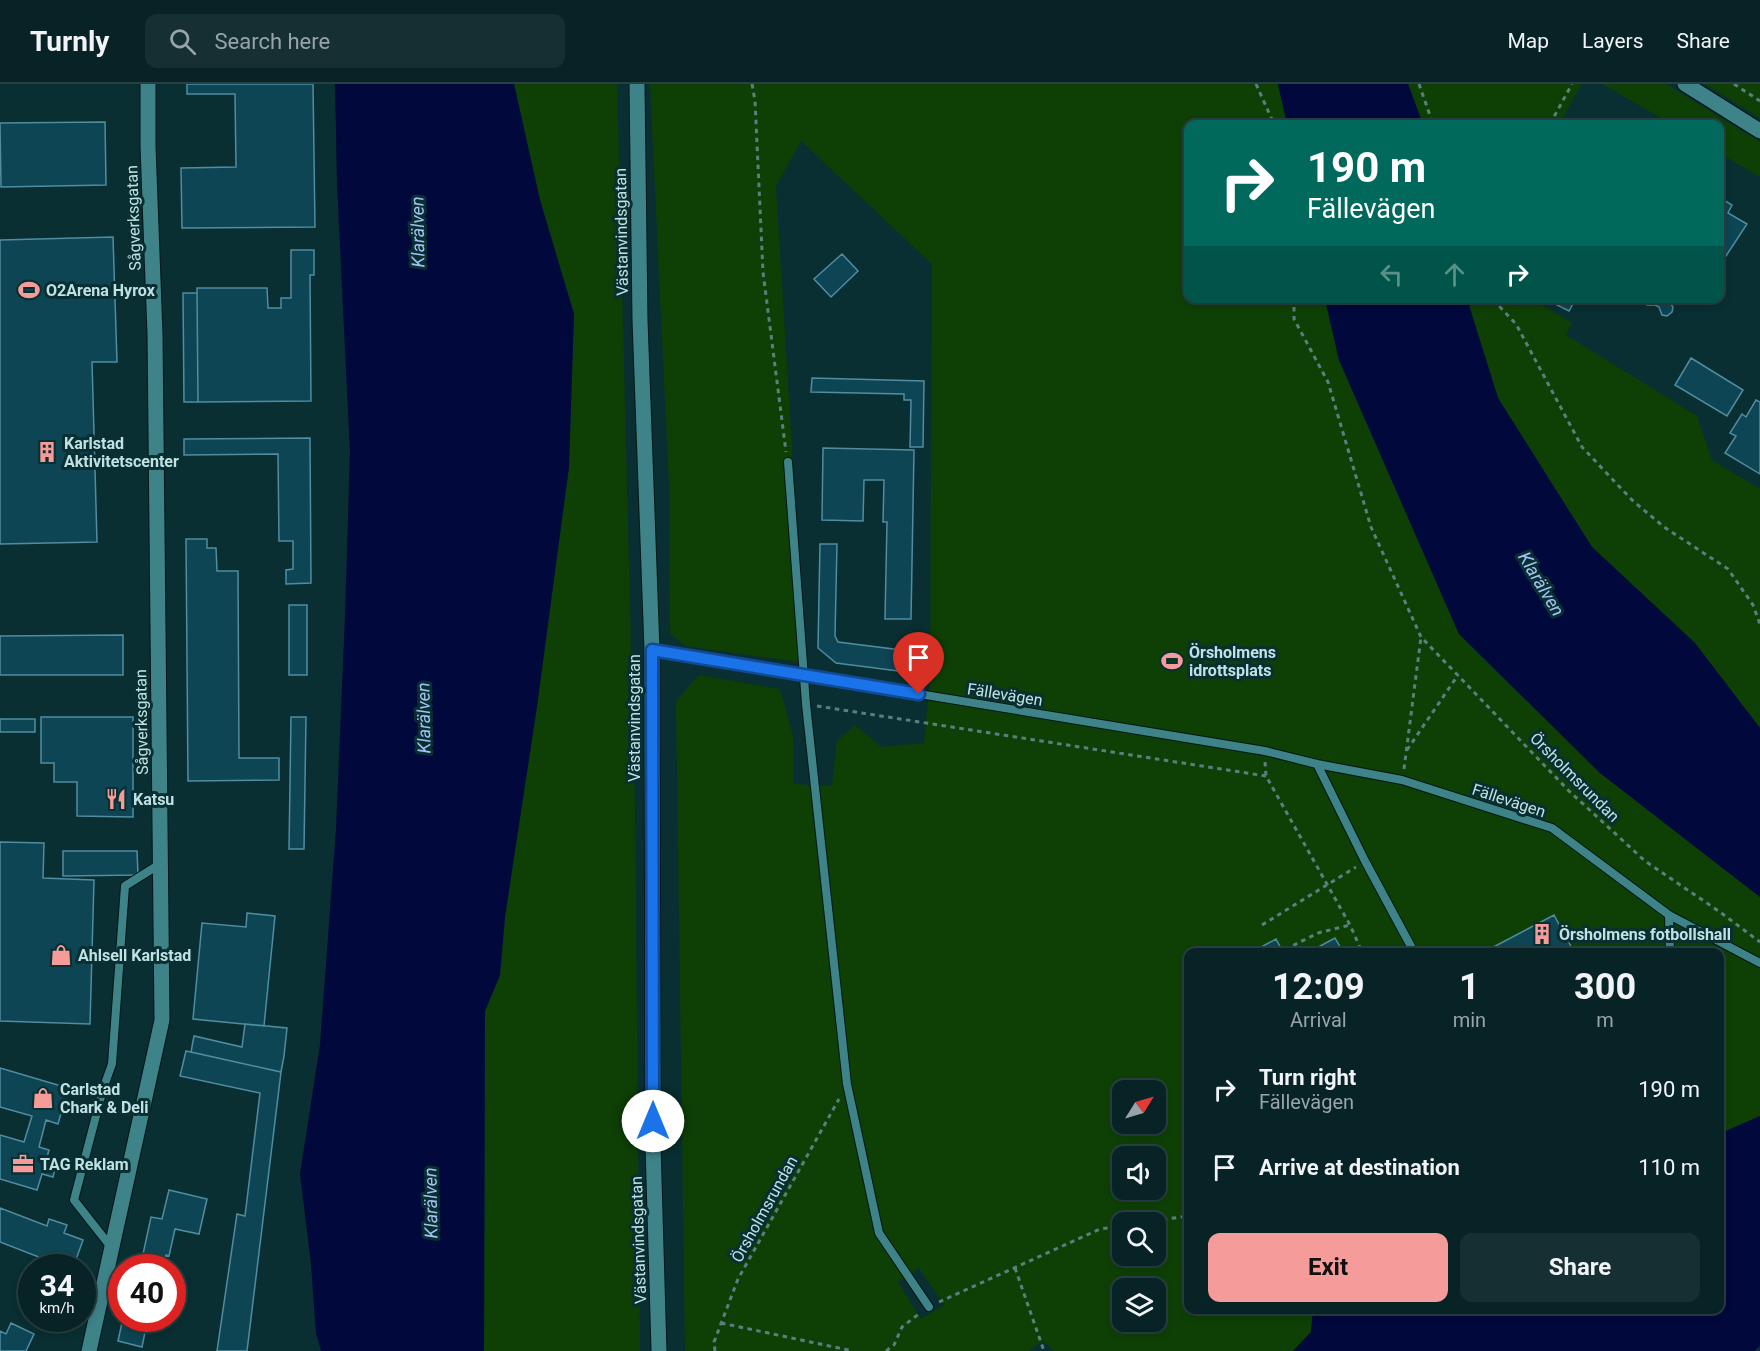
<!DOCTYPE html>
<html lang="en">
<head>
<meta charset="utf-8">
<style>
	:root { --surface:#072326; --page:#152f32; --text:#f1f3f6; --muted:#98a4a7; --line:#284043; --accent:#f59b99 }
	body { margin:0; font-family:Roboto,sans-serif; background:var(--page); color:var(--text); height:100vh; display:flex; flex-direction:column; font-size:22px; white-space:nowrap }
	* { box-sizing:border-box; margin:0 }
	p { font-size:20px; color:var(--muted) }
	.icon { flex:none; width:33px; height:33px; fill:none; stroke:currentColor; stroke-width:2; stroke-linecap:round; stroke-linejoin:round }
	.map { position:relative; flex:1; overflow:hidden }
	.details { position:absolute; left:1184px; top:864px; width:540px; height:366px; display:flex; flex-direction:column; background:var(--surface); border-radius:12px; box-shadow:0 3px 9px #0003,0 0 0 2px var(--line) }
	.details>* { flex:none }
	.top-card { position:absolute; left:1184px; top:36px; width:540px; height:183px; border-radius:12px; box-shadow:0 3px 9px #0003,0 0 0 2px var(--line); background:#00695c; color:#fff; overflow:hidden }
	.needle { width:39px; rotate:53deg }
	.buttons { position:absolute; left:1112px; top:996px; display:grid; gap:12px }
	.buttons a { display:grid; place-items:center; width:54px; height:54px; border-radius:12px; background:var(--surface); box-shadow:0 3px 9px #0003,0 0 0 2px var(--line); font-size:30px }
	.speed { position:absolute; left:18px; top:1170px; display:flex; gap:12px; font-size:30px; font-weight:700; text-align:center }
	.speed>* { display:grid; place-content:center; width:78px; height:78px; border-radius:50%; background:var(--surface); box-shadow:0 3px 9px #0003,0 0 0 2px var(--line); line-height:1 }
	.speed small { font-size:15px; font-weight:400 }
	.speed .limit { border:9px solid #d22; background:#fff; color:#111 }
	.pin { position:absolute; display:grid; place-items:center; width:51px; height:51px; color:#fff; margin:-62px -26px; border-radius:50% 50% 50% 0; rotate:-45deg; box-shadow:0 0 6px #0007 }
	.pin .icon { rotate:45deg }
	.me { position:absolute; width:66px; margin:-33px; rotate:0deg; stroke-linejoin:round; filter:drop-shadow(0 0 4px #0008) }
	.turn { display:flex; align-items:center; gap:21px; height:126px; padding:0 24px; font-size:27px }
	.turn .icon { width:78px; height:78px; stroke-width:2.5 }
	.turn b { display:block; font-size:42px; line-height:51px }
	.lanes { display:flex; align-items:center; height:57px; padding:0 24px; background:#0003; justify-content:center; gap:30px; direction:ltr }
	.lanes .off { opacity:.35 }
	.eta { display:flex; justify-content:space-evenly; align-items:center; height:102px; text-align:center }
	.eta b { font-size:36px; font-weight:700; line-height:42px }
	.button { display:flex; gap:12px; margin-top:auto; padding:12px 24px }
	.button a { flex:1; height:69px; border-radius:12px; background:var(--accent); color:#111; font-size:24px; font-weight:700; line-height:69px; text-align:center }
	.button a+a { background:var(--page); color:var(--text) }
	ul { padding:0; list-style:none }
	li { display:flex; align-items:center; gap:18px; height:78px; padding:0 24px }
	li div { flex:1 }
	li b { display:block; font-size:22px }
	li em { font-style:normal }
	header { display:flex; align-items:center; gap:36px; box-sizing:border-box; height:84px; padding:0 30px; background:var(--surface); border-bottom:2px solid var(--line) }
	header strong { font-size:28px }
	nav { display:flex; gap:33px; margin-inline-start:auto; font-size:21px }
	.search { width:420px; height:54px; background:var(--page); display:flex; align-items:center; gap:15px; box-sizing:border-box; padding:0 21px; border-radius:12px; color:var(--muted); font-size:22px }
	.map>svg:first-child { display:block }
</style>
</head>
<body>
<header>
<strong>Turnly</strong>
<div class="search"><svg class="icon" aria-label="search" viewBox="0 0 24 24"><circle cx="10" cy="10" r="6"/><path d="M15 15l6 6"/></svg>Search here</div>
<nav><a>Map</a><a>Layers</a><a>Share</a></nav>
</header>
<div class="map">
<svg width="1760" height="1267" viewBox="0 0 1760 1267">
	<rect width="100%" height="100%" fill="#092f32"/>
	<path fill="#0e4006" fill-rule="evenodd" d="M514,0H617L635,724L640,1267H484L485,927L500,891L505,833L569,383L574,230L540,116Z
		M650,0H1278L1287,40H1188V214L1325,215L1339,276L1459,550L1600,689L1760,813V1032L1719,1050V868H1188V1226H1313L1311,1248L1293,1267H1054L1043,1257L1029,1267H685L676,617L699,591L780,605L793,652L794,700L832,702L837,657L855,641L881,663L924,659L930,596L932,180L801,57L776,102L805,579L686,562L670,550L669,400ZM1122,1006H1155V1040H1122ZM1122,1072H1155V1106H1122ZM1122,1138H1155V1172H1122ZM919,1184L944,1221L921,1235L898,1198ZM1122,1204H1155V1238H1122Z
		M1408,0H1582L1559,40H1423Z
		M1603,0H1666L1760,58V93L1719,69V40H1671Z
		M1705,0H1760V34Z
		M1467,215H1532L1572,239L1566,251L1697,332L1712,376L1760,405V644L1695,559L1592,463L1498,314Z"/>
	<path fill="#00083c" d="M335,0H514L540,116L574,230L569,383L537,623L505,833L500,891L485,927L484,1267H321L316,1249L311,1180L300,1090L320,961L336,745L345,532L350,368L337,100Z
		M1278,0H1408L1423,40H1287Z
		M1325,215H1467L1498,314L1592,463L1695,559L1760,644V813L1600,689L1459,550L1339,276Z
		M1760,1032V1262L1754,1267H1293L1311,1248L1313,1226H1719V1050Z"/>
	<path fill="#0d4554" stroke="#508da1" stroke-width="1.5" d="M187,0H313L315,143L182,144L181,84L236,83L235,10H187Z
		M105,38L106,101L1,103L0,39Z
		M1719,113L1732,121L1728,129L1747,140L1724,175L1719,172Z
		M113,153L117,278H92L97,458L0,460V156Z
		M291,166H314V191H310L311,317L198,318L197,204H267L268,224H281V214H291Z
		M842,170L858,187L831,213L814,195Z
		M183,209H197L198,318H184Z
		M1553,214H1576L1569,227L1551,218Z
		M1644,214H1660L1670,219L1673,223L1672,228L1667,232L1662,231L1659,223L1655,221H1647Z
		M1691,274L1743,306L1727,332L1675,301Z
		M812,294L924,297L923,363H910L911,316H904V310L811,308Z
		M1756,316L1760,318V390L1725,369L1736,352L1730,349L1742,330L1746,333Z
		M310,354L311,499L286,500V486L293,485V457H279L278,370L184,371V355Z
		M823,364L914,366L911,535H885L887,438H883L884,396H864L863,437L822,436Z
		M186,455H207V464H216L217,487H238L239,674H279V696L188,697Z
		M820,460H837L835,552L838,558L909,567L906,588L836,579L818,564Z
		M289,521H307V591H289Z
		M123,551V591H0V552Z
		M41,633H133V733L77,732V698H54V679H41Z
		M291,633H306L304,765H289Z
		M0,635H35V648H0Z
		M0,758L44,759L43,794L94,796L90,940L0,937Z
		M63,767H137L138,791L63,792Z
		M247,829L275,832L264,942L193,935L202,839L246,843Z
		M1554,831L1574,868H1484Z
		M1335,854L1343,868H1309Z
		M1276,855L1283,868H1267L1263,862Z
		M245,940L287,944L284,972L281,988L191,968L194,952L242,963Z
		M186,967L281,988L247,1267H217L237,1130L245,1132L260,1009L180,992Z
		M0,984L68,1004L58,1040L46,1036L39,1063L49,1066L46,1077L56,1080L53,1093L42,1090L37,1106L0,1095V1051L24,1058L32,1032L0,1023Z
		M169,1106L207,1115L199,1150L175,1145L169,1172L166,1171L163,1184H140L151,1133L162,1135Z
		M0,1124L47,1142L49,1135L67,1141L64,1149L83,1156L73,1184H67L0,1158Z
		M123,1234H165L163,1242L147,1238L142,1263L118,1257Z
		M11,1239L34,1250L26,1267H0V1247L6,1250Z"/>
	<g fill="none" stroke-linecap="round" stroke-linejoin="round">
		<defs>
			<path id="lane" d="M788,378L806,620L847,1000L879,1149L929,1223
				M652,566L1265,667L1317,680L1402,696L1552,744L1669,831L1760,879
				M1317,680L1365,777L1414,868
				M1669,831L1670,868
				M111,1163L74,1116L103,1005L112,980L125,802L160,780"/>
			<path id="secondary" d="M637,0L640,236L652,566L653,1061L659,1267
				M1685,0L1760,47
				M89,1267L162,936L155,250L148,62V0"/>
		</defs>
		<use href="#lane" stroke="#021617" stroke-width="10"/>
		<use href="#secondary" stroke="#021617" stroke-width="17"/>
		<path stroke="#5b7f81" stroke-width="3" stroke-dasharray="4.5 4.5" stroke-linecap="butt" d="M752,0L755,17L763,188L786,368
			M1256,0L1274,40
			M1419,0L1433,40
			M1734,0L1760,17
			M1550,40L1572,0
			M1294,214V235L1328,298L1371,443L1421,553L1569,707L1645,777L1720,828L1760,858
			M1496,214L1500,223L1516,240L1582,363L1632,416L1664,443L1728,485L1753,521L1760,540
			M817,622L1266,692
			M1407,666L1458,591
			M1265,678L1266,692L1350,841L1362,868
			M1404,685L1421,553
			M1262,841L1356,783
			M1292,868L1290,863L1318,849L1350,841
			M1145,1138L1188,1132
			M1015,1184L1044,1267
			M939,1218L1100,1145L1122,1142
			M721,1239L853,1267
			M715,1267L714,1258L738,1195L839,1015
			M886,1267L894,1261L902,1243L920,1229"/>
		<use href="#lane" stroke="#3e8388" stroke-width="8"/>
		<use href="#secondary" stroke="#3e8388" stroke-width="15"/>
	</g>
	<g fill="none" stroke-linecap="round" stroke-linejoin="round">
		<defs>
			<path id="route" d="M653,1037L652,566L919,610"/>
		</defs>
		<use href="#route" stroke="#114b97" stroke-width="15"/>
		<use href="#route" stroke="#1a73e8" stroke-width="10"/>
	</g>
	<defs>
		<symbol id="stadium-bare" viewBox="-9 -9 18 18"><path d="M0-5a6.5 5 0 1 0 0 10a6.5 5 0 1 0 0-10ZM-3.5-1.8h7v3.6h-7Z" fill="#f59b99" stroke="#092f32" stroke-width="2.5" paint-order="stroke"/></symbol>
		<symbol id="building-bare" viewBox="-9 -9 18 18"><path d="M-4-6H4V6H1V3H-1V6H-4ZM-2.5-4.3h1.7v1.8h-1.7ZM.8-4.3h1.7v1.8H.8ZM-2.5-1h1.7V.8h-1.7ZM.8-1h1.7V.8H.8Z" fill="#f59b99" stroke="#092f32" stroke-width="2.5" paint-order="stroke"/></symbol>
		<symbol id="restaurant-bare" viewBox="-9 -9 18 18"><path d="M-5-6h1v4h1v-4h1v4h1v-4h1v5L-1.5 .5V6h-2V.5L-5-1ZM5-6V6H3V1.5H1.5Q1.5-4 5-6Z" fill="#f59b99" stroke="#092f32" stroke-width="2.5" paint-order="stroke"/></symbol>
		<symbol id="shop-bare" viewBox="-9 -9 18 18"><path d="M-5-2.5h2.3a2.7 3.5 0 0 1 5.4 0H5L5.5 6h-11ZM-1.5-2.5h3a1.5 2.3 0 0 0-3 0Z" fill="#f59b99" stroke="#092f32" stroke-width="2.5" paint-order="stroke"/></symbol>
		<symbol id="office-bare" viewBox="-9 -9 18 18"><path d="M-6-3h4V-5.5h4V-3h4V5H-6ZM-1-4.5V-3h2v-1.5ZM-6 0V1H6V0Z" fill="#f59b99" stroke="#092f32" stroke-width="2.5" paint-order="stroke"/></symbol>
	</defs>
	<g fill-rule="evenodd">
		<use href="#stadium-bare" x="14" y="191" width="30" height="30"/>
		<use href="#building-bare" x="32" y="353" width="30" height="30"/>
		<use href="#stadium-bare" x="1157" y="562" width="30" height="30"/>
		<use href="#restaurant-bare" x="101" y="700" width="30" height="30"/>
		<use href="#building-bare" x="1527" y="835" width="30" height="30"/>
		<use href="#shop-bare" x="46" y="856" width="30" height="30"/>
		<use href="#shop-bare" x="28" y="999" width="30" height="30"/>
		<use href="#office-bare" x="8" y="1065" width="30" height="30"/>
	</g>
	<g text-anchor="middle" stroke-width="6" stroke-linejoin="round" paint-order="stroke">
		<g font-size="16" fill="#c1e2e4" stroke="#092f32">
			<text transform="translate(133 134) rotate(-92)" y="6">Sågverksgatan</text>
			<text transform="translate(621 148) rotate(-91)" y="6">Västanvindsgatan</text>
			<text transform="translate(1005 610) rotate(9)" y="6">Fällevägen</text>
			<text transform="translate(634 634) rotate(-90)" y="6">Västanvindsgatan</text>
			<text transform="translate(141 638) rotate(-91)" y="6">Sågverksgatan</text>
			<text transform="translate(1575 693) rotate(45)" y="6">Örsholmsrundan</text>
			<text transform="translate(1509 716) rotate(18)" y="6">Fällevägen</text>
			<text transform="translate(764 1125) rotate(-61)" y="6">Örsholmsrundan</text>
			<text transform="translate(638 1156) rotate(-92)" y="6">Västanvindsgatan</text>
		</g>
		<g font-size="16" font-weight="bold" fill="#c1e2e4" stroke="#092f32" text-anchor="start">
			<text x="46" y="212">O2Arena Hyrox</text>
			<text x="64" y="365">Karlstad<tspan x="64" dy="18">Aktivitetscenter</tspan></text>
			<text x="1189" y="574">Örsholmens<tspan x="1189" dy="18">idrottsplats</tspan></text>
			<text x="133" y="721">Katsu</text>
			<text x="1559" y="856">Örsholmens fotbollshall</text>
			<text x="78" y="877">Ahlsell Karlstad</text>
			<text x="60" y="1011">Carlstad<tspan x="60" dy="18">Chark &amp; Deli</tspan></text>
			<text x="40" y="1086">TAG Reklam</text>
		</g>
		<g font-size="18" font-style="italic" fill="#a4c2f4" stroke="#092f32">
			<text transform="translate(418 148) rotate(-91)" y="6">Klarälven</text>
			<text transform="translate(1541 500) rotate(59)" y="6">Klarälven</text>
			<text transform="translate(424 634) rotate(-91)" y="6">Klarälven</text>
			<text transform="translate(431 1119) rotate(-91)" y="6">Klarälven</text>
		</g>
	</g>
</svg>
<div class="buttons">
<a><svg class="needle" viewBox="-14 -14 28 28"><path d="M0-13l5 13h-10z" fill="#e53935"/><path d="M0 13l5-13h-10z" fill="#98a4a7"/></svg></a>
<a><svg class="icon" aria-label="sound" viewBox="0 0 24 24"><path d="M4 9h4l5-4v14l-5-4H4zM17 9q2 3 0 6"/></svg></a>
<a><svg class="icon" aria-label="search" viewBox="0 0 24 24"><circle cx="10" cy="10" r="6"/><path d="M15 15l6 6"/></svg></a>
<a><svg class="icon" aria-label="layers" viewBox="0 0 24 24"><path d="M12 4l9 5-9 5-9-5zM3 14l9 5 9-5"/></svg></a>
</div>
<div class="speed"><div>34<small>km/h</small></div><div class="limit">40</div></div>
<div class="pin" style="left:919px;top:610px;background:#d93025"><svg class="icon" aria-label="arrive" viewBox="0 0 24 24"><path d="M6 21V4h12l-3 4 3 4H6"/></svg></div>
<svg class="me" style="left:653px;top:1037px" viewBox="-20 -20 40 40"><circle r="19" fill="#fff"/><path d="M0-13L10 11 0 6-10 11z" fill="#1a73e8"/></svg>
<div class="top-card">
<div class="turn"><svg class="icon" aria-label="right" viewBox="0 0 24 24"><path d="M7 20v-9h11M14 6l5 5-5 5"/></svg><div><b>190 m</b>Fällevägen</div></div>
<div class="lanes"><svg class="icon off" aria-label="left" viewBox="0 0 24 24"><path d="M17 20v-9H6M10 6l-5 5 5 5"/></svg><svg class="icon off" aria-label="ahead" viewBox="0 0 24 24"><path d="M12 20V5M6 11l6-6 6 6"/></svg><svg class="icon" aria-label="right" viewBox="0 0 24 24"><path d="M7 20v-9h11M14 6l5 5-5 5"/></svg></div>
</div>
<section class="details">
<div class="eta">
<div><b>12:09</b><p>Arrival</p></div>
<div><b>1</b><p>min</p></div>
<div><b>300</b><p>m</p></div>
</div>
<ul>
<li><svg class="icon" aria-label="right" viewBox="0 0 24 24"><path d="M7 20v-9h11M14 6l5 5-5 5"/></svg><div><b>Turn right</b><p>Fällevägen</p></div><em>190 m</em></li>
<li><svg class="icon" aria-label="arrive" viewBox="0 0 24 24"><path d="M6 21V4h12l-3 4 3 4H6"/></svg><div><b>Arrive at destination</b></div><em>110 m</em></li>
</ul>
<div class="button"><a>Exit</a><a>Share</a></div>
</section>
</div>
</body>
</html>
